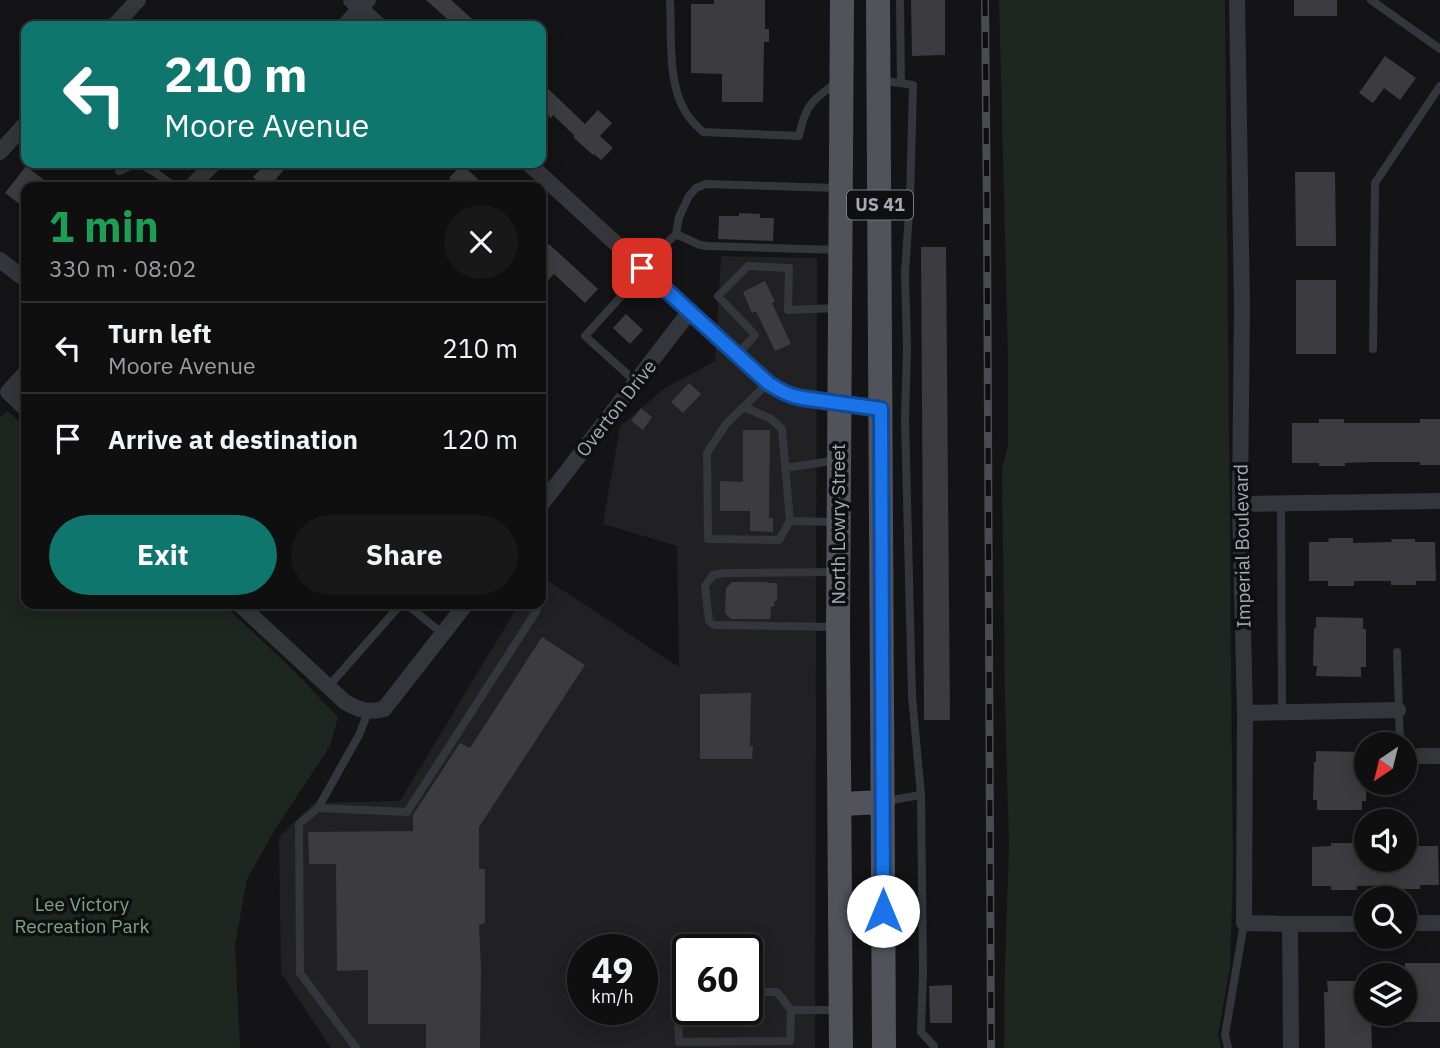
<!DOCTYPE html>
<html lang="en">
<head>
<meta charset="utf-8">
<style>
	:root { --surface:#0f0f10; --page:#181819; --text:#f1f3f6; --muted:#9b9c9f; --line:#2f2f30; --accent:#0f766e }
	body { margin:0; font-family:"IBM Plex Sans",sans-serif; background:var(--page); color:var(--text); height:100vh; display:flex; flex-direction:column; font-size:26px; white-space:nowrap }
	* { box-sizing:border-box; margin:0 }
	p { font-size:23px; color:var(--muted) }
	.icon { flex:none; width:38px; height:38px; fill:none; stroke:currentColor; stroke-width:2; stroke-linecap:round; stroke-linejoin:round }
	.map { position:relative; flex:1; overflow:hidden }
	.drawer { position:absolute; left:21px; top:182px; width:525px; height:427px; display:flex; flex-direction:column; background:var(--surface); border-radius:14px; box-shadow:0 4px 18px #0003,0 0 0 2px var(--line) }
	.drawer>* { flex:none }
	.top-card { position:absolute; left:21px; top:21px; width:525px; height:147px; border-radius:14px; box-shadow:0 4px 18px #0003,0 0 0 2px var(--line); background:#0f766e; color:#fff; overflow:hidden }
	.needle { width:46px; rotate:215deg }
	.controls { position:absolute; left:1354px; top:732px; display:grid; gap:14px }
	.controls a { display:grid; place-items:center; width:63px; height:63px; border-radius:50%; background:var(--surface); box-shadow:0 4px 18px #0003,0 0 0 2px var(--line); font-size:35px }
	.speed { position:absolute; left:567px; top:934px; display:flex; gap:14px; font-size:35px; font-weight:700; text-align:center }
	.speed>* { display:grid; place-content:center; width:91px; height:91px; border-radius:50%; background:var(--surface); box-shadow:0 4px 18px #0003,0 0 0 2px var(--line); line-height:1 }
	.speed small { font-size:18px; font-weight:400 }
	.speed .limit { border:4px solid #111; border-radius:10px; background:#fff; color:#111 }
	.pin { position:absolute; display:grid; place-items:center; width:60px; height:60px; color:#fff; margin:-30px; border-radius:14px; box-shadow:0 4px 10px #0006 }
	.me { position:absolute; width:77px; margin:-38px; rotate:0deg; stroke-linejoin:round; filter:drop-shadow(0 0 5px #0008) }
	.turn { display:flex; align-items:center; gap:24px; height:147px; padding:0 28px; font-size:32px }
	.turn .icon { width:91px; height:91px; stroke-width:2.5 }
	.turn b { display:block; font-size:49px; line-height:60px }
	.round { display:grid; place-items:center; flex:none; width:74px; height:74px; border-radius:37px; background:var(--page) }
	.head { display:flex; align-items:center; justify-content:space-between; height:119px; padding:0 28px }
	h1 { font-size:42px; font-weight:700; line-height:52px; color:#1e9e55 }
	.primary-button { display:flex; gap:14px; margin-top:auto; padding:14px 28px }
	.primary-button a { flex:1; height:80px; border-radius:42px; background:var(--accent); color:#fff; font-size:28px; font-weight:700; line-height:80px; text-align:center }
	.primary-button a+a { background:var(--page); color:var(--text) }
	ul { padding:0; list-style:none }
	li { display:flex; align-items:center; gap:21px; height:91px; padding:0 28px; border-top:2px solid var(--line) }
	li div { flex:1 }
	li b { display:block; font-size:26px }
	li em { font-style:normal }
	.map>svg:first-child { display:block }
</style>
</head>
<body>
<div class="map">
<svg width="1440" height="1048" viewBox="0 0 1440 1048">
	<rect width="100%" height="100%" fill="#141416"/>
	<path fill="#212023" fill-rule="evenodd" d="M721,256L817,258L815,1048H331L281,973L279,837L314,803L400,801L519,604H541V576L679,667L677,546L603,524L620,426L665,388L715,361ZM583,950H642V1010H583ZM688,950H747V1010H688Z"/>
	<path fill="#1e2620" d="M999,0H1225L1233,875L1230,967L1218,1035L1221,1048H1004L1005,963L1009,847L1005,700L1002,469L1008,445V354Z
		M7,411L26,427V604H223L291,668L338,717L330,746L274,831L247,879L235,945L240,1048H0V418Z"/>
	<path fill="#3c3c40" d="M426,0H451L480,26H455Z
		M714,0H765V29H769V42H764L763,102H722V74L691,73V4H714Z
		M911,0H945V55L912,56Z
		M1294,0H1337V16H1294Z
		M1385,56L1416,78L1400,100L1384,88L1373,103L1359,93Z
		M541,82L585,124L598,110L612,123L600,136L613,148L601,160L594,154L593,155L573,137L575,136L553,115L551,118L541,108Z
		M266,163H290L269,187H264L253,177Z
		M462,164L486,187H459L449,178Z
		M26,166L53,187H26V209L5,193Z
		M1295,172H1335L1336,246H1296Z
		M739,213L760,214V218H774L773,241L718,239L719,216H739Z
		M549,244L598,289L585,303L554,274L541,288V253Z
		M921,247H946L950,720H924Z
		M1296,280H1336V354H1296Z
		M765,281L775,302L772,303L791,344L775,351L756,311L752,313L743,292Z
		M626,314L643,330L630,344L613,328Z
		M689,383L701,394L683,413L671,402Z
		M641,408L652,417L643,430L631,421Z
		M1319,419H1344V423H1420V419H1440V465H1420V462H1372L1345,463V466H1319V463H1292V423H1319Z
		M743,430H770L769,518H773V532L750,531V511H720V481L743,482Z
		M1329,538H1353V543L1392,542L1391,539H1415V542H1435L1436,581H1416V585H1391V581H1354V586H1328V581H1309V542H1328Z
		M732,582H767L769,583H777V601H774V606L771,607L770,619H731L725,613L726,588Z
		M1316,617L1363,618V629H1366V667H1361V677L1316,676L1317,666H1313L1314,628H1316Z
		M542,637L585,665L479,827V869H485V923L479,925L481,969L480,1048H426V1024H368V970L337,971L336,864H309L308,832L413,831V815L460,743L470,748Z
		M751,693L750,746H753L752,759H700V694Z
		M1316,751L1363,752V762H1367V768L1366,801H1362V810H1317V800H1313L1314,762H1316Z
		M1418,842V846H1438L1439,885H1420V889H1394V885L1357,886V890H1331V886H1312V847L1331,846V843H1356V847H1367V859H1405V843Z
		M1405,963H1440V1022H1405Z
		M1327,981H1367V1013H1371L1372,1048H1325L1324,992H1328Z
		M952,985V1023H930L929,986Z"/>
	<g fill="none" stroke-linecap="round" stroke-linejoin="round">
		<path stroke="#35363b" stroke-width="8" d="M670,0C672,33 667,82 685,111C689,119 697,126 703,132L799,136C805,106 812,100 836,83
			M900,0L901,83
			M1371,0L1440,49
			M880,80L913,85L910,199L905,272L907,348L905,419L912,696L921,795L923,972L921,1032L934,1046L933,1048
			M119,171L138,163L156,173L175,187
			M882,195L910,199
			M676,234L700,245L708,246L839,250
			M642,268L676,234L679,217L689,196L696,188L706,184L837,188
			M1373,349L1375,183L1440,86
			M737,355L755,335L718,296L748,266L789,268L788,310L836,308
			M636,382L585,336L645,270
			M768,383L726,424L707,453L708,539L779,540L790,521L834,522
			M744,407L771,419L782,429L790,521
			M785,468L838,460
			M1281,503L1282,712
			M406,604L443,634
			M834,627L714,625L709,621L705,586L713,575L725,573L836,572
			M1397,652L1400,744
			M328,687L401,604
			M886,801L921,795
			M318,808L359,735L368,712
			M683,992V947
			M688,992H683L678,1014L679,1042L790,1041L791,1010L777,992H747
			M791,1010H838
			M356,1048L300,973L299,824L318,808L407,812L537,610
			M1228,1048L1225,1035L1244,923"/>
		<path stroke="#35363b" stroke-width="16" d="M351,0L380,26
			M1237,0L1242,307L1240,504L1245,713L1244,923L1290,924L1291,1048
			M114,26L138,0
			M344,26L368,0
			M0,152L26,123
			M528,163L768,383L790,396L881,409
			M191,187L214,163
			M0,260L26,280
			M26,372L8,392L26,409
			M1240,504L1440,501
			M541,505L690,311
			M239,604L345,702C359,710 369,713 384,709L466,604
			M1245,713L1398,710
			M1420,756H1440
			M1405,923H1440
			M1290,924H1367"/>
		<path stroke="#51525a" stroke-width="24" d="M878,0L884,1048
			M840,804L883,802
			M841,1048L838,627L842,0"/>
		<defs>
			<path id="rail" d="M985,0L987,219L991,1048"/>
		</defs>
		<use href="#rail" stroke="#4a4b52" stroke-width="8"/>
		<use href="#rail" stroke="#0f0f11" stroke-width="5" stroke-dasharray="16" stroke-linecap="butt"/>
	</g>
	<g fill="none" stroke-linecap="round" stroke-linejoin="round">
		<defs>
			<path id="route" d="M642,268L768,383C779,390 789,396 802,398L881,409L883,911"/>
		</defs>
		<use href="#route" stroke="#114b97" stroke-width="18"/>
		<use href="#route" stroke="#1a73e8" stroke-width="12"/>
	</g>
	<g text-anchor="middle" stroke-width="7" stroke-linejoin="round" paint-order="stroke">
		<rect fill="#0f0f11" stroke="#797b84" stroke-width="2" x="847" y="190.5" width="66" height="29" rx="5"/>
		<g font-size="18" font-weight="bold" fill="#a6a9b6">
			<text x="880" y="211">US 41</text>
		</g>
		<g font-size="19" fill="#a6a9b6" stroke="#0f0f11">
			<text transform="translate(616 408) rotate(-52)" y="7">Overton Drive</text>
			<text transform="translate(838 524) rotate(-90)" y="7">North Lowry Street</text>
			<text transform="translate(1242 546) rotate(-91)" y="7">Imperial Boulevard</text>
		</g>
		<g font-size="19" fill="#7da283" stroke="#0f0f11">
			<text x="82" y="911">Lee Victory<tspan x="82" dy="22">Recreation Park</tspan></text>
		</g>
	</g>
</svg>
<div class="controls">
<a><svg class="needle" viewBox="-14 -14 28 28"><path d="M0-13l5 13h-10z" fill="#e53935"/><path d="M0 13l5-13h-10z" fill="#9b9c9f"/></svg></a>
<a><svg class="icon" aria-label="sound" viewBox="0 0 24 24"><path d="M4 9h4l5-4v14l-5-4H4zM17 9q2 3 0 6"/></svg></a>
<a><svg class="icon" aria-label="search" viewBox="0 0 24 24"><circle cx="10" cy="10" r="6"/><path d="M15 15l6 6"/></svg></a>
<a><svg class="icon" aria-label="layers" viewBox="0 0 24 24"><path d="M12 4l9 5-9 5-9-5zM3 14l9 5 9-5"/></svg></a>
</div>
<div class="speed"><div>49<small>km/h</small></div><div class="limit">60</div></div>
<div class="pin" style="left:642px;top:268px;background:#d93025"><svg class="icon" aria-label="arrive" viewBox="0 0 24 24"><path d="M6 21V4h12l-3 4 3 4H6"/></svg></div>
<svg class="me" style="left:883px;top:911px" viewBox="-20 -20 40 40"><circle r="19" fill="#fff"/><path d="M0-13L10 11 0 6-10 11z" fill="#1a73e8"/></svg>
<div class="top-card">
<div class="turn"><svg class="icon" aria-label="left" viewBox="0 0 24 24"><path d="M17 20v-9H6M10 6l-5 5 5 5"/></svg><div><b>210 m</b>Moore Avenue</div></div>
</div>
<section class="drawer">
<div class="head"><div><h1>1 min</h1><p>330 m · 08:02</p></div><a class="round"><svg class="icon" aria-label="close" viewBox="0 0 24 24"><path d="M6 6l12 12M18 6L6 18"/></svg></a></div>
<ul>
<li><svg class="icon" aria-label="left" viewBox="0 0 24 24"><path d="M17 20v-9H6M10 6l-5 5 5 5"/></svg><div><b>Turn left</b><p>Moore Avenue</p></div><em>210 m</em></li>
<li><svg class="icon" aria-label="arrive" viewBox="0 0 24 24"><path d="M6 21V4h12l-3 4 3 4H6"/></svg><div><b>Arrive at destination</b></div><em>120 m</em></li>
</ul>
<div class="primary-button"><a>Exit</a><a>Share</a></div>
</section>
</div>
</body>
</html>
